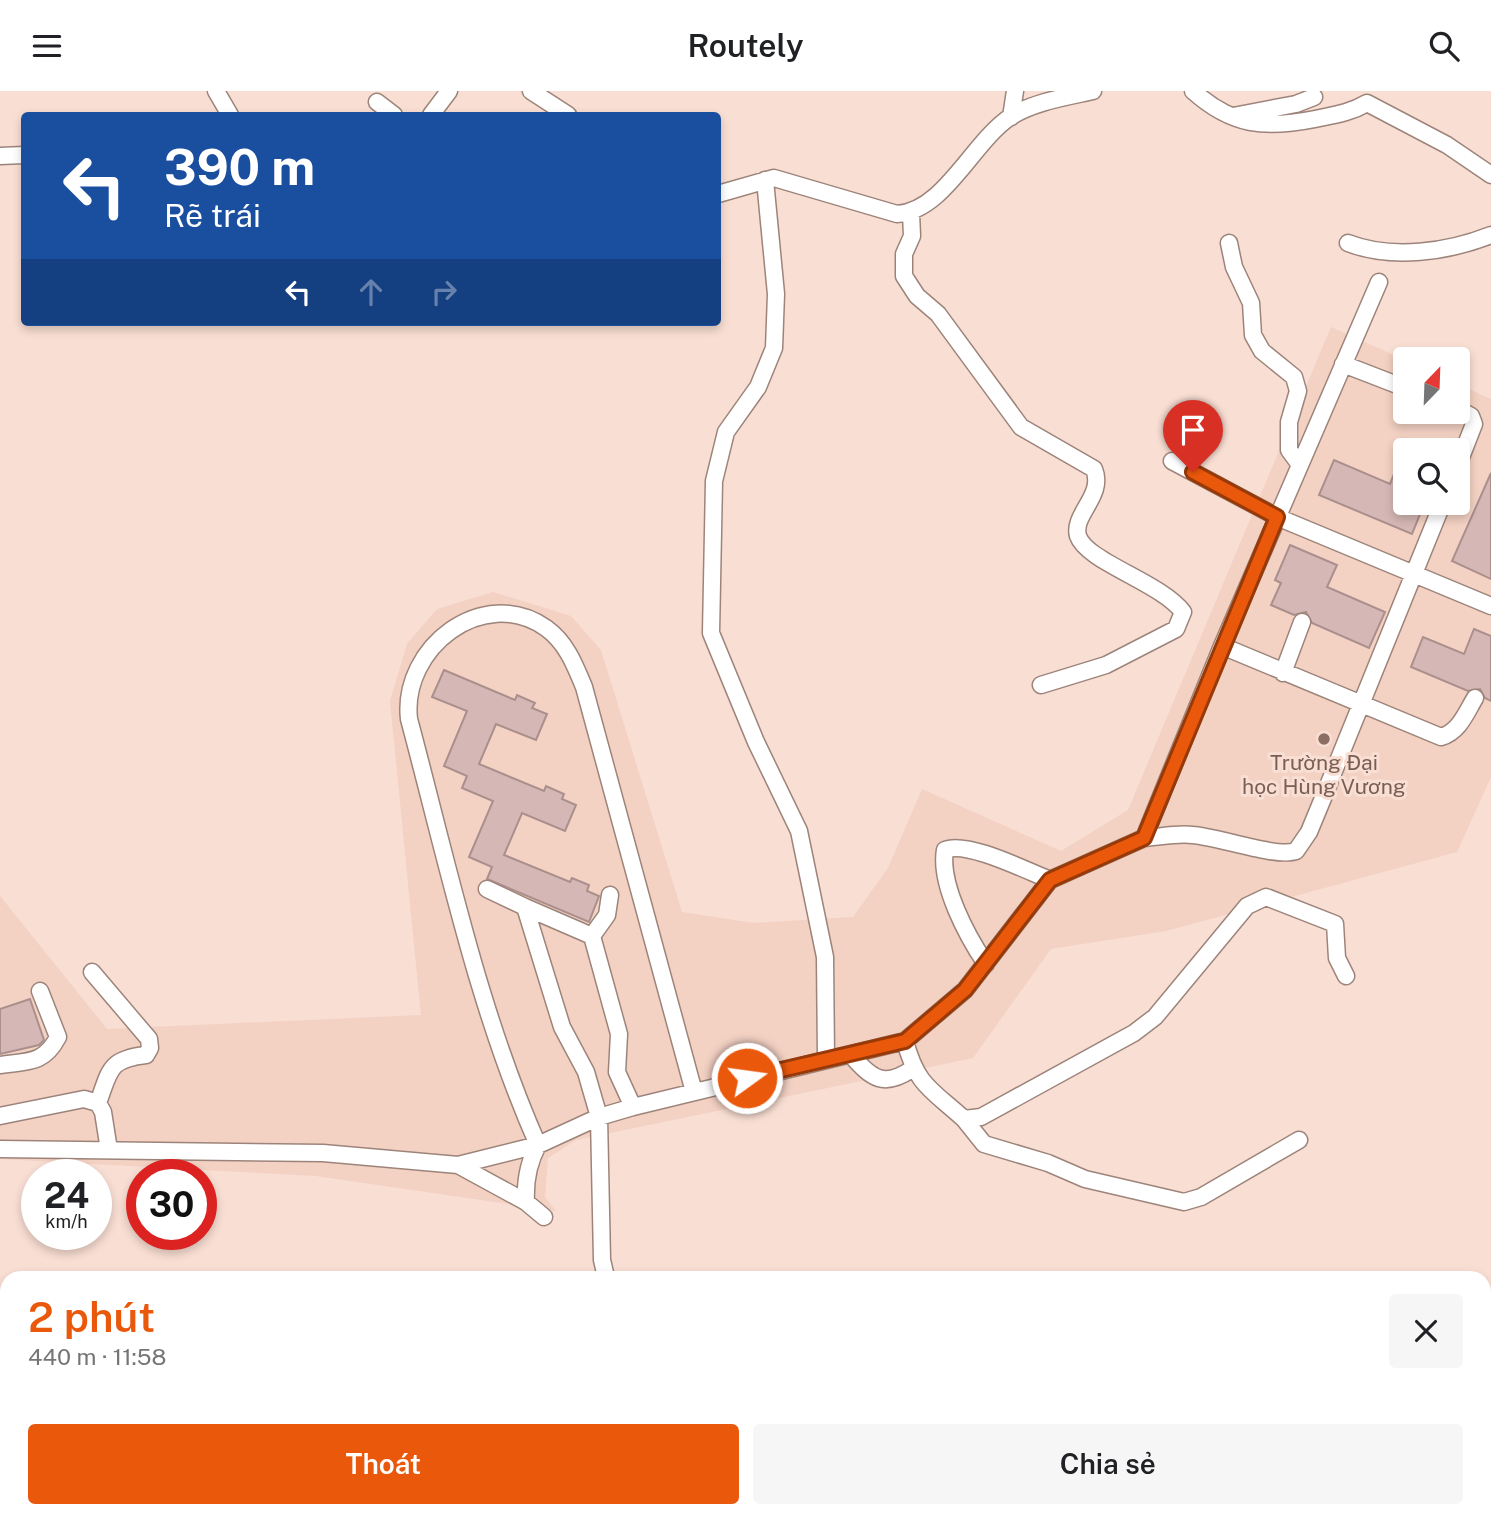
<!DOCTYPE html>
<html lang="vi">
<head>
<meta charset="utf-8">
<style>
	:root { --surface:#fff; --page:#f6f6f6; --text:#202124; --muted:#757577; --accent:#ea580c }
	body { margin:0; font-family:"Public Sans",sans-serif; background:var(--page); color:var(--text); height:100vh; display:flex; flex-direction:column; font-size:26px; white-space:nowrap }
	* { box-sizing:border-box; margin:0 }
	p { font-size:23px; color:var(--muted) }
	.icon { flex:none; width:38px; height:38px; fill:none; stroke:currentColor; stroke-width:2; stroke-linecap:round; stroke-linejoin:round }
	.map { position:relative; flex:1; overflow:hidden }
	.details { position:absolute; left:0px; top:1180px; width:1491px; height:247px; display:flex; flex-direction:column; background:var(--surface); border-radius:21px 21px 0 0; box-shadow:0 4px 10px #0003 }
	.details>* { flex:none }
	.banner { position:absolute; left:21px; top:21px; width:700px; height:214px; border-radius:7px; box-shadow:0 4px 10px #0003; background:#1a4fa0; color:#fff; overflow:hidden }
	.needle { width:46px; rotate:23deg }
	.controls { position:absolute; left:1393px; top:256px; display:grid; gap:14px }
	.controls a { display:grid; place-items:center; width:77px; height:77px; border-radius:7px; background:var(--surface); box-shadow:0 4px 10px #0003; font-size:35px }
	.speed { position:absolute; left:21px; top:1068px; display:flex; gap:14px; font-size:35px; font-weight:700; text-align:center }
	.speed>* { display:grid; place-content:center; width:91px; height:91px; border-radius:50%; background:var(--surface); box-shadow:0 4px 10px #0003; line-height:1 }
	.speed small { font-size:18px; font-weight:400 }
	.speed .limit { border:10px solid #d22; background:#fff; color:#111 }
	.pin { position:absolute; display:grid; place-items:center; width:60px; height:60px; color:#fff; margin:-72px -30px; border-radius:50% 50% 50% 0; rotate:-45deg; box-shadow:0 0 7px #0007 }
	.pin .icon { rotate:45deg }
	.me { position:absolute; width:77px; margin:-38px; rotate:76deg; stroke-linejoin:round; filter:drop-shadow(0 0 5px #0008) }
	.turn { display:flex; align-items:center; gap:24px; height:147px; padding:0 28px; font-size:32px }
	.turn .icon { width:91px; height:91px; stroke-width:2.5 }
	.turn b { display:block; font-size:49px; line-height:60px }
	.lanes { display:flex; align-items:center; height:66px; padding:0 28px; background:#0003; justify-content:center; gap:35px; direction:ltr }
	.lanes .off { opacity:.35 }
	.round { display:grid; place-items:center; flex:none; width:74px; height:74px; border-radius:7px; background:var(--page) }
	.headline { display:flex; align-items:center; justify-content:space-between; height:119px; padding:0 28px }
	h1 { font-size:42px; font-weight:600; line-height:52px; color:var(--accent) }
	.action { display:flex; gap:14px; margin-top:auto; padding:14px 28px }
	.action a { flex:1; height:80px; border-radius:7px; background:var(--accent); color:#fff; font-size:28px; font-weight:600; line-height:80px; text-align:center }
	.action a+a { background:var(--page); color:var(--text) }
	header { display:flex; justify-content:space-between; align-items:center; height:91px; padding:0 28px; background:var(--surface); font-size:32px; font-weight:600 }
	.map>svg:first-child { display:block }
</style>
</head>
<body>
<header><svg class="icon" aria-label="menu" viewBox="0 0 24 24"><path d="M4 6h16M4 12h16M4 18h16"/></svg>Routely<svg class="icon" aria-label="search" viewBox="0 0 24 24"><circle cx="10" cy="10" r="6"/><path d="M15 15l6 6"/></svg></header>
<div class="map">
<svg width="1491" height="1426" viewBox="0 0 1491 1426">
	<rect width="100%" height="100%" fill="#f9ded3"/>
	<path fill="#f3d1c3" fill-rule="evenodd" d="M1331,236L1405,269V320H1458V293L1491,308V686L1457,761L1166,840L1051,858L973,967L576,1049L548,1067L545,1106L556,1120L316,1085L0,1068V805L107,938L421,924L390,610L407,553L437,518L493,501L571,525L601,559L682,821L754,832L853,826L888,777L922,698L1061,760L1128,719ZM1405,359H1458V411H1405Z
		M193,1419H969L972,1426H168Z"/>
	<path fill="#d5b8b5" stroke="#aa8f8c" stroke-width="2" d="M1405,356V411H1425L1412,443L1319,404L1334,369L1390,393Z
		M1491,382V488L1452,470Z
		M1290,454L1337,474L1327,496L1385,521L1369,557L1312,532L1306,521L1294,524L1271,514L1281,492L1275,489Z
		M1474,538L1491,545V610L1485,607L1480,598L1468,600L1411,576L1423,546L1464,563Z
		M444,579L515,609L517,604L535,612L532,617L547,623L536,649L496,633L479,673L544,700L546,695L564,703L562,708L576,714L565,740L522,722L504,764L570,791L572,787L589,794L587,800L599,805L589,831L487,788L492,776L469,766L493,710L462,697L467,685L444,675L467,620L432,606Z
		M30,908L44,949L39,954L0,963V918Z"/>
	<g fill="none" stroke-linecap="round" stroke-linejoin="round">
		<defs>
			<path id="minor" d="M216,0L230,24
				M531,0L568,24
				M1193,0C1232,35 1265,38 1315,28C1334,24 1350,22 1367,12L1447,54L1491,84
				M377,11L394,24
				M431,24L449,0
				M1233,25L1296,13L1314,6
				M1011,26L1015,0
				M0,65L24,64
				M765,89L776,203L774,257L758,296L726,341L714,390L711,542L756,651L799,740L825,866L826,967
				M718,103L774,87L897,123C944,120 972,52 1010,26C1033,11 1066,6 1093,0
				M911,122L912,145L904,163V185L917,205L938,223L1021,336L1094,378C1105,405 1072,423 1078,445C1087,471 1160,491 1183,521L1176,538L1106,574L1041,594
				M1229,152L1234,176L1251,212L1253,244L1262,260L1294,286L1298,300L1289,331V359L1300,374
				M1348,152C1392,169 1448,161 1491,144
				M1343,273L1405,297
				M1458,318L1471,325L1474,333L1458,374
				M1172,370L1277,426L1491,515
				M1222,555L1441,646C1459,641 1466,622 1475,607
				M1283,582L1302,531
				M1144,747C1160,746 1177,742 1193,744C1219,746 1276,767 1296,760L1309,741L1321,712L1443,411
				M487,798L525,816L562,936L586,981L599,1026L602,1169L606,1186
				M610,804L607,824L592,845L619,943L617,981L633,1016
				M525,816L592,845
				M986,873C967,845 939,793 945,759C966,749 1027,780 1050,789
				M92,881L149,948L150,957L146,964C108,968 110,980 98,1012
				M905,950C917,995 931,998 964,1028L981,1026L1134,942L1155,926L1247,815L1266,806L1335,833L1337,867L1346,885
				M851,964C872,988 884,997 912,978
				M0,974C28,970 44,973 58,946L40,900
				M0,1025L84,1008L98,1012L103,1021L109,1059
				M964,1028L984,1053L1048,1072L1085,1088L1184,1111L1201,1106L1299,1049
				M0,1058L323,1062L458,1074L538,1054L599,1026L633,1016L905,950L965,899L1050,789L1144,747L1222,555L1379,191
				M458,1074L526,1111L544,1126
				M526,1111C525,1091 528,1072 538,1054C478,919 447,770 409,628C401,557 483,493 546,537C566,551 575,574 584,596L694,1001
				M595,1419L597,1426
				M921,1419L923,1426
				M240,1426L265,1419"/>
		</defs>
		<use href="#minor" stroke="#9d847a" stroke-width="19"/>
		<path stroke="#897770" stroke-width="2.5" stroke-dasharray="5 3.5" stroke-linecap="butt" d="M0,1324L7,1327
			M21,1426L39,1419"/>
		<use href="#minor" stroke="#fff" stroke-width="16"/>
	</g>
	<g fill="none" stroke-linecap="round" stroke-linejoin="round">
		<defs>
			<path id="route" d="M747,987L905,950L965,899L1050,789L1144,747L1277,426L1193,381"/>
		</defs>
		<use href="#route" stroke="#983908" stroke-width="18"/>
		<use href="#route" stroke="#ea580c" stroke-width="12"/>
	</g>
	<circle fill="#8d6e63" stroke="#f9ded3" stroke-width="2.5" cx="1324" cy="648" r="7"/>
	<g text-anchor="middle" stroke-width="6" stroke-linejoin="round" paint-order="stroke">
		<g font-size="21" fill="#785e54" stroke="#f9ded3">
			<text x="1324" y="679">Trường Đại<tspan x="1324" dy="24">học Hùng Vương</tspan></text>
		</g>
	</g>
</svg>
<div class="controls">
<a><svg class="needle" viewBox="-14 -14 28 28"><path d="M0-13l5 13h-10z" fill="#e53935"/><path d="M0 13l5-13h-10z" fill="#757577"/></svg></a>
<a><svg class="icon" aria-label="search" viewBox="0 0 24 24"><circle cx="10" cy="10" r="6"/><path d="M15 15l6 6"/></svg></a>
</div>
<div class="speed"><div>24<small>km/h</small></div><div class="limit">30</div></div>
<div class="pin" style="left:1193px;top:381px;background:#d93025"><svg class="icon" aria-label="arrive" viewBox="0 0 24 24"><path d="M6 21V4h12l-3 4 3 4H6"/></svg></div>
<svg class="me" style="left:747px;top:987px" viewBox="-20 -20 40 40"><circle r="17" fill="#ea580c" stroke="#fff" stroke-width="3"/><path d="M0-11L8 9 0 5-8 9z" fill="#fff"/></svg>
<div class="banner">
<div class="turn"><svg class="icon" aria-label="left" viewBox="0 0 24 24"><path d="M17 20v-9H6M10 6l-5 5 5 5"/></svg><div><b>390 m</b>Rẽ trái</div></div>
<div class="lanes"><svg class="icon" aria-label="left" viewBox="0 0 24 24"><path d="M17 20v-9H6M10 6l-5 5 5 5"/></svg><svg class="icon off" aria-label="ahead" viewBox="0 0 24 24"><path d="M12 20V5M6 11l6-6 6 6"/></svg><svg class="icon off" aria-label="right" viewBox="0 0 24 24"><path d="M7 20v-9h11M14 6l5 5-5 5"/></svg></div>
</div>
<section class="details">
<div class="headline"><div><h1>2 phút</h1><p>440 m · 11:58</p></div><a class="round"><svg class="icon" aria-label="close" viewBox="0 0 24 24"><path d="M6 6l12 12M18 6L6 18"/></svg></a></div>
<div class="action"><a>Thoát</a><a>Chia sẻ</a></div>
</section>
</div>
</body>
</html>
